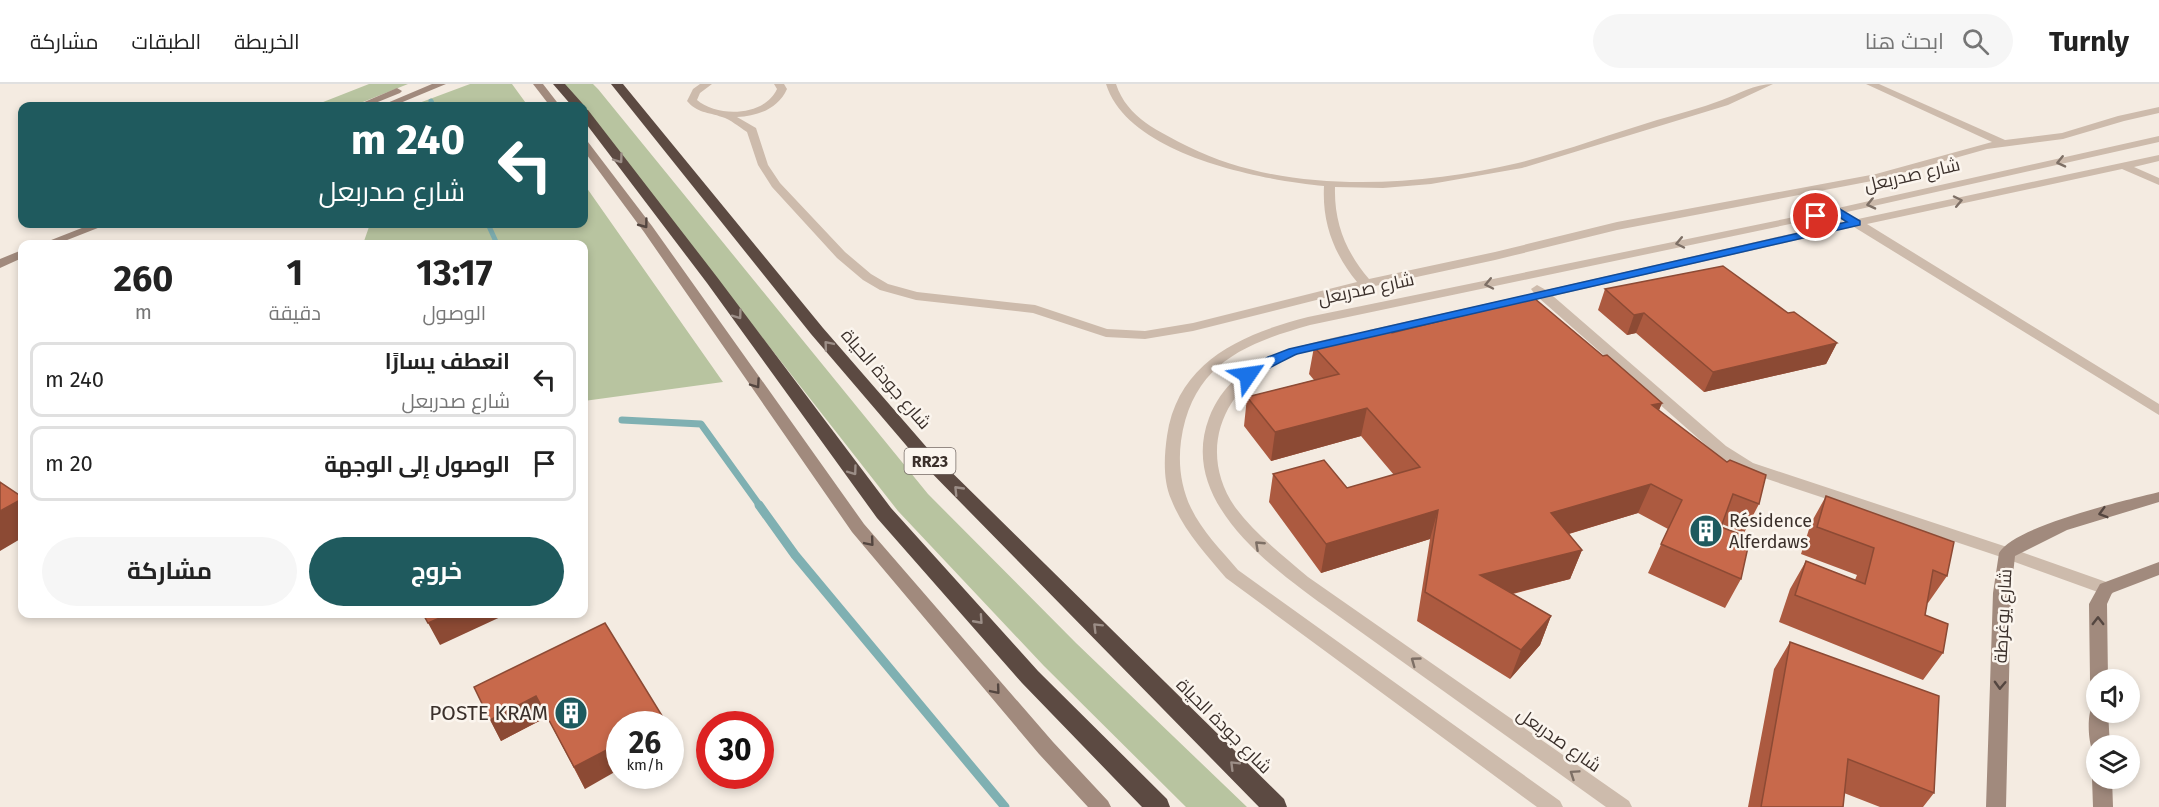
<!DOCTYPE html>
<html lang="ar">
<head>
<meta charset="utf-8">
<style>
	:root { --surface:#fff; --page:#f6f6f6; --text:#222; --muted:#767676; --line:#e0e0e0; --accent:#1f5a5e }
	body { margin:0; font-family:"Fira Sans",Cairo,sans-serif; background:var(--page); color:var(--text); direction:rtl; height:100vh; display:flex; flex-direction:column; font-size:22px; white-space:nowrap }
	* { box-sizing:border-box; margin:0 }
	p { font-size:20px; color:var(--muted) }
	.icon { flex:none; width:33px; height:33px; fill:none; stroke:currentColor; stroke-width:2; stroke-linecap:round; stroke-linejoin:round }
	.map { position:relative; flex:1; overflow:hidden; direction:ltr }
	.details { position:absolute; left:18px; top:156px; width:570px; height:378px; display:flex; flex-direction:column; background:var(--surface); border-radius:12px; box-shadow:0 3px 9px #0003; direction:rtl }
	.details>* { flex:none }
	.banner { position:absolute; left:18px; top:18px; width:570px; height:126px; border-radius:12px; box-shadow:0 3px 9px #0003; direction:rtl; background:#1f5a5e; color:#fff; overflow:hidden }
	.controls { position:absolute; left:2086px; top:585px; display:grid; gap:12px }
	.controls a { display:grid; place-items:center; width:54px; height:54px; border-radius:50%; background:var(--surface); box-shadow:0 3px 9px #0003; font-size:30px }
	.speed { position:absolute; left:606px; top:627px; display:flex; gap:12px; font-size:30px; font-weight:700; text-align:center }
	.speed>* { display:grid; place-content:center; width:78px; height:78px; border-radius:50%; background:var(--surface); box-shadow:0 3px 9px #0003; line-height:1 }
	.speed small { font-size:15px; font-weight:400 }
	.speed .limit { border:9px solid #d22; background:#fff; color:#111 }
	.pin { position:absolute; display:grid; place-items:center; width:51px; height:51px; color:#fff; margin:-26px; border:3px solid #fff; border-radius:50%; box-shadow:0 2px 6px #0007 }
	.me { position:absolute; width:66px; margin:-33px; rotate:58deg; stroke-linejoin:round; filter:drop-shadow(0 0 4px #0008) }
	.turn { display:flex; align-items:center; gap:21px; height:126px; padding:0 24px; font-size:27px }
	.turn .icon { width:78px; height:78px; stroke-width:2.5 }
	.turn b { display:block; font-size:42px; line-height:51px }
	.eta { display:flex; justify-content:space-evenly; align-items:center; height:102px; text-align:center }
	.eta b { font-size:36px; font-weight:700; line-height:42px }
	.action { display:flex; gap:12px; margin-top:auto; padding:12px 24px }
	.action a { flex:1; height:69px; border-radius:36px; background:var(--accent); color:#fff; font-size:24px; font-weight:700; line-height:69px; text-align:center }
	.action a+a { background:var(--page); color:var(--text) }
	ul { padding:0; list-style:none }
	li { display:flex; align-items:center; gap:18px; height:75px; margin:0 12px 9px; padding:0 12px; border:3px solid var(--line); border-radius:12px }
	li div { flex:1 }
	li b { display:block; font-size:22px }
	li em { font-style:normal }
	header { display:flex; align-items:center; gap:36px; box-sizing:border-box; height:84px; padding:0 30px; background:var(--surface); border-bottom:2px solid var(--line) }
	header strong { font-size:28px }
	nav { display:flex; gap:33px; margin-inline-start:auto; font-size:21px }
	.search { width:420px; height:54px; background:var(--page); display:flex; align-items:center; gap:15px; box-sizing:border-box; padding:0 21px; border-radius:33px; color:var(--muted); font-size:22px }
	.map>svg:first-child { display:block }
</style>
</head>
<body>
<header>
<strong>Turnly</strong>
<div class="search"><svg class="icon" aria-label="search" viewBox="0 0 24 24"><circle cx="10" cy="10" r="6"/><path d="M15 15l6 6"/></svg>ابحث هنا</div>
<nav><a>الخريطة</a><a>الطبقات</a><a>مشاركة</a></nav>
</header>
<div class="map">
<svg width="2159" height="723" viewBox="0 0 2159 723">
	<rect width="100%" height="100%" fill="#f4ebe1"/>
	<path fill="#b8c4a0" d="M369,0H408L353,22H313Z
		M470,0H512L528,22H411Z
		M562,0H593L598,5L928,410L1076,559L1247,723H1186L1044,582L898,427L584,26V22Z
		M584,100L723,298L584,317V160H363L370,140H584Z"/>
	<g fill="none" stroke-linecap="round" stroke-linejoin="round">
		<path stroke="#7fb0b2" stroke-width="5" d="M431,17L433,22
			M488,140L497,160"/>
		<path stroke="#7fb0b2" stroke-width="7" d="M622,336L701,340L760,422"/>
		<path stroke="#7fb0b2" stroke-width="9" d="M759,421L795,471L1005,723"/>
		<path fill="#cdbbac" fill-rule="evenodd" d="M700,0H712L700,9L697,16C718,34 765,32 777,5L774,0H784L787,5C778,25 758,32 737,33L756,44L768,81L780,99L845,168L871,190L888,200L917,208L1035,221L1107,245L1145,247L1193,239L1357,198C1334,170 1322,139 1324,102C1261,96 1128,71 1106,0H1116C1127,34 1160,48 1189,63C1285,111 1417,103 1518,79C1565,67 1611,50 1657,36C1678,30 1701,24 1722,16C1739,10 1754,0 1773,0L1728,21L1522,84L1431,100L1383,104L1335,103C1334,139 1346,168 1369,195L1495,168L1617,138L1876,90L1992,58L1866,0H1879L2005,56L2062,49L2118,32L2159,23V29L2124,37L2063,55L1987,65L1877,96L1617,146L1495,176L1352,207L1193,247L1145,255L1106,253L1033,229L916,216L880,206L863,196L837,174L772,103L758,81L747,48C739,43 730,35 722,33C708,28 697,29 687,17L693,5Z
			M2159,52V58L1838,130L1310,241C1243,260 1192,281 1181,357C1178,380 1181,403 1191,424C1202,447 1221,466 1238,486L1560,717L1563,723H1537L1226,494C1206,470 1183,446 1171,415C1163,396 1164,373 1167,352C1178,277 1242,250 1308,233L1838,124Z
			M2159,71V77L2134,83L2159,94V101L2122,85L1867,140L2159,320V331L1854,143L1553,212L1726,362L1753,379L2013,465L2112,500L2115,505L2112,510L2106,511L2001,473L1743,387L1716,370L1540,215L1369,254L1362,250L1369,246L1534,209L1531,205L1537,201L1546,206L1847,137L1853,133L1858,135Z
			M1345,251L1352,255L1350,258C1328,263 1304,266 1283,276C1224,302 1196,366 1235,423C1255,450 1282,471 1308,493L1629,717L1632,723H1606C1542,677 1478,632 1414,586C1387,567 1360,547 1333,528C1275,486 1177,419 1209,334C1232,275 1290,264 1345,251Z"/>
		<path fill="#a18a7d" fill-rule="evenodd" d="M432,0H446L393,22H380Z
			M533,0H543L560,22H550Z
			M397,4L402,7L400,9L368,22H355Z
			M584,57L588,58L652,142L864,440L1053,658L1108,717L1111,723H1088L1039,670L852,448L644,148L584,67Z
			M92,140H108L57,160H41Z
			M22,166V174L0,184V175Z
			M2159,408V418L2067,446L2015,472L2011,509L2006,723H1986L1993,509L1999,469C2014,442 2127,416 2159,408Z
			M2159,478V491L2112,509L2107,520L2108,596H2097V603L2092,601L2090,596L2089,520L2100,500Z
			M2097,621V628H2108L2110,662H2097V669L2093,668C2088,657 2087,633 2092,622Z
			M2097,687V694H2112L2113,723H2093L2092,694Z"/>
		<path fill="#5c4a42" fill-rule="evenodd" d="M553,0H565L582,19L584,22V23L572,22Z
			M611,0H623L823,244L929,366L1284,715L1287,723H1259L917,374L811,250Z
			M584,25L588,26L717,193L891,424L1038,587L1167,715L1170,723H1142L1022,599L877,434L707,199L584,37Z"/>
	</g>
	<path fill="#ac5a40" d="M1605,205L1788,229L1837,259L1826,280L1704,308L1636,249L1627,251L1598,226Z
		M1392,249L1603,272L1662,319L1659,326L1759,420L1744,449L1722,440L1721,443L1741,495L1725,524L1648,489L1668,445L1638,429L1569,450L1582,466L1570,495L1513,510L1551,532L1540,561L1510,595L1417,537L1430,455L1321,489L1269,418L1273,390L1347,404L1394,391L1361,352L1271,377L1244,342L1247,313L1314,296L1309,290L1314,263Z
		M1826,412L1947,492L1928,519H1927L1925,531L1943,569L1923,596L1779,538L1790,505L1806,477L1855,496L1857,491L1801,470L1811,439Z
		M1790,558L1934,709L1923,723H1880L1844,709L1843,723H1748L1774,585Z
		M474,603L664,635L666,640H620L585,705L547,633L501,657Z"/>
	<path fill="#8c4a34" d="M1644,229L1636,249L1627,251L1634,231Z
		M1837,259L1826,280L1704,308L1713,288Z
		M1662,319L1650,347L1652,321Z
		M1367,324L1361,352L1271,377L1275,348Z
		M1651,400L1638,429L1541,458L1551,429Z
		M22,415V454L0,467V427Z
		M1438,426L1430,455L1321,489L1326,460Z
		M1582,466L1570,495L1471,520L1480,491Z
		M449,530H507L440,561L428,539Z
		M1551,532L1540,561L1510,595L1521,566Z
		M536,612L547,633L501,657L490,636Z
		M664,635L666,640H654Z
		M620,659V685L585,705L574,683Z"/>
	<path fill="#c8694b" stroke="#8c4a34" stroke-width="1.5" d="M1723,182L1788,229L1794,228L1837,259L1713,288L1644,229L1634,231L1605,205Z
		M1534,214L1603,272L1607,271L1662,319L1652,321L1727,378L1730,376L1766,391L1759,420L1733,410L1721,443L1750,454L1741,495L1661,460L1682,416L1651,400L1551,429L1582,466L1480,491L1551,532L1521,566L1425,508L1438,426L1326,460L1273,390L1324,376L1347,404L1420,383L1367,324L1275,348L1247,313L1339,290L1314,263L1388,244L1392,249Z
		M0,398L22,413V415L0,427Z
		M1826,412L1954,458L1947,492L1933,486L1925,531L1948,540L1943,569L1795,511L1806,477L1865,500L1874,464L1817,443Z
		M423,530H449L428,539Z
		M605,539L664,635L654,640H620V659L574,683L536,612L490,636L474,603Z
		M1790,558L1939,612L1934,709L1848,675L1843,723H1761Z"/>
	<defs><path id="oneway-chevron" d="M-2-3.5L2.5 0L-2 3.5" fill="none" stroke-width="1.6" stroke-linecap="round" stroke-linejoin="round" transform="scale(1.5)"/></defs>
	<g stroke="#9c8e87">
		<use href="#oneway-chevron" transform="translate(619 75) rotate(54)"/>
		<use href="#oneway-chevron" transform="translate(738 231) rotate(54)"/>
		<use href="#oneway-chevron" transform="translate(828 261) rotate(-130)"/>
		<use href="#oneway-chevron" transform="translate(853 387) rotate(54)"/>
		<use href="#oneway-chevron" transform="translate(958 406) rotate(-134)"/>
		<use href="#oneway-chevron" transform="translate(979 536) rotate(48)"/>
		<use href="#oneway-chevron" transform="translate(1097 543) rotate(-135)"/>
		<use href="#oneway-chevron" transform="translate(1234 681) rotate(-135)"/>
	</g>
	<g stroke="#7d6f65">
		<use href="#oneway-chevron" transform="translate(2061 78) rotate(167)"/>
		<use href="#oneway-chevron" transform="translate(1958 117) rotate(-12)"/>
		<use href="#oneway-chevron" transform="translate(1871 120) rotate(167)"/>
		<use href="#oneway-chevron" transform="translate(1680 159) rotate(168)"/>
		<use href="#oneway-chevron" transform="translate(1489 200) rotate(168)"/>
		<use href="#oneway-chevron" transform="translate(1259 461) rotate(-137)"/>
		<use href="#oneway-chevron" transform="translate(1415 577) rotate(-144)"/>
		<use href="#oneway-chevron" transform="translate(1574 690) rotate(-146)"/>
	</g>
	<g stroke="#544640">
		<use href="#oneway-chevron" transform="translate(644 140) rotate(53)"/>
		<use href="#oneway-chevron" transform="translate(756 300) rotate(55)"/>
		<use href="#oneway-chevron" transform="translate(2103 429) rotate(164)"/>
		<use href="#oneway-chevron" transform="translate(870 458) rotate(50)"/>
		<use href="#oneway-chevron" transform="translate(2098 537) rotate(-90)"/>
		<use href="#oneway-chevron" transform="translate(2000 601) rotate(92)"/>
		<use href="#oneway-chevron" transform="translate(996 606) rotate(50)"/>
	</g>
	<path fill="#1a73e8" stroke="#114b97" stroke-width="1.5" d="M1838,124L1860,137V141L1297,270C1285,275 1252,295 1244,293L1242,291L1268,273L1289,265L1847,138L1836,131L1816,135L1810,132Z"/>
	<defs>
		<symbol id="building-disc" viewBox="-11 -11 22 22"><circle r="9.5" fill="#1f5a5e" stroke="#fbf5ee"/><path d="M-4-6H4V6H1V3H-1V6H-4ZM-2.5-4.3h1.7v1.8h-1.7ZM.8-4.3h1.7v1.8H.8ZM-2.5-1h1.7V.8h-1.7ZM.8-1h1.7V.8H.8Z" fill="#fff"/></symbol>
	</defs>
	<g fill-rule="evenodd">
		<use href="#building-disc" x="1687" y="428" width="38" height="38"/>
		<use href="#building-disc" x="552" y="610" width="38" height="38"/>
	</g>
	<g text-anchor="middle" stroke-width="5" stroke-linejoin="round" paint-order="stroke">
		<rect fill="#fbf5ee" stroke="#756b66" stroke-width="1.5" x="904.5" y="364" width="51" height="26" rx="4.5"/>
		<g font-size="16" font-weight="bold" fill="#3b302b">
			<text x="930" y="383">RR23</text>
		</g>
		<g font-size="18" fill="#3b302b" stroke="#fbf5ee">
			<text transform="translate(1912 91) rotate(-13)" y="6">شارع صدربعل</text>
			<text transform="translate(1366 205) rotate(-12)" y="6">شارع صدربعل</text>
			<text transform="translate(886 295) rotate(49)" y="6">شارع جودة الحياة</text>
			<text transform="translate(2003 532) rotate(-87)" y="6">شارع يوغرطة</text>
			<text transform="translate(1224 642) rotate(45)" y="6">شارع جودة الحياة</text>
			<text transform="translate(1559 656) rotate(35)" y="6">شارع صدربعل</text>
		</g>
		<g font-size="18" fill="#3b302b" stroke="#fbf5ee" text-anchor="start">
			<text x="1729" y="443">Résidence<tspan x="1729" dy="21">Alferdaws</tspan></text>
		</g>
		<g font-size="21" fill="#3b302b" stroke="#fbf5ee" text-anchor="end">
			<text x="548" y="636">POSTE KRAM</text>
		</g>
	</g>
</svg>
<div class="controls">
<a><svg class="icon" aria-label="sound" viewBox="0 0 24 24"><path d="M4 9h4l5-4v14l-5-4H4zM17 9q2 3 0 6"/></svg></a>
<a><svg class="icon" aria-label="layers" viewBox="0 0 24 24"><path d="M12 4l9 5-9 5-9-5zM3 14l9 5 9-5"/></svg></a>
</div>
<div class="speed"><div>26<small>km/h</small></div><div class="limit">30</div></div>
<div class="pin" style="left:1816px;top:132px;background:#d93025"><svg class="icon" aria-label="arrive" viewBox="0 0 24 24"><path d="M6 21V4h12l-3 4 3 4H6"/></svg></div>
<svg class="me" style="left:1248px;top:291px" viewBox="-20 -20 40 40"><path d="M0-17L14 15 0 8-14 15z" fill="#1a73e8" stroke="#fff" stroke-width="4"/></svg>
<div class="banner">
<div class="turn"><svg class="icon" aria-label="left" viewBox="0 0 24 24"><path d="M17 20v-9H6M10 6l-5 5 5 5"/></svg><div><b>240 m</b>شارع صدربعل</div></div>
</div>
<section class="details">
<div class="eta">
<div><b>13:17</b><p>الوصول</p></div>
<div><b>1</b><p>دقيقة</p></div>
<div><b>260</b><p>m</p></div>
</div>
<ul>
<li><svg class="icon" aria-label="left" viewBox="0 0 24 24"><path d="M17 20v-9H6M10 6l-5 5 5 5"/></svg><div><b>انعطف يسارًا</b><p>شارع صدربعل</p></div><em>240 m</em></li>
<li><svg class="icon" aria-label="arrive" viewBox="0 0 24 24"><path d="M6 21V4h12l-3 4 3 4H6"/></svg><div><b>الوصول إلى الوجهة</b></div><em>20 m</em></li>
</ul>
<div class="action"><a>خروج</a><a>مشاركة</a></div>
</section>
</div>
</body>
</html>
